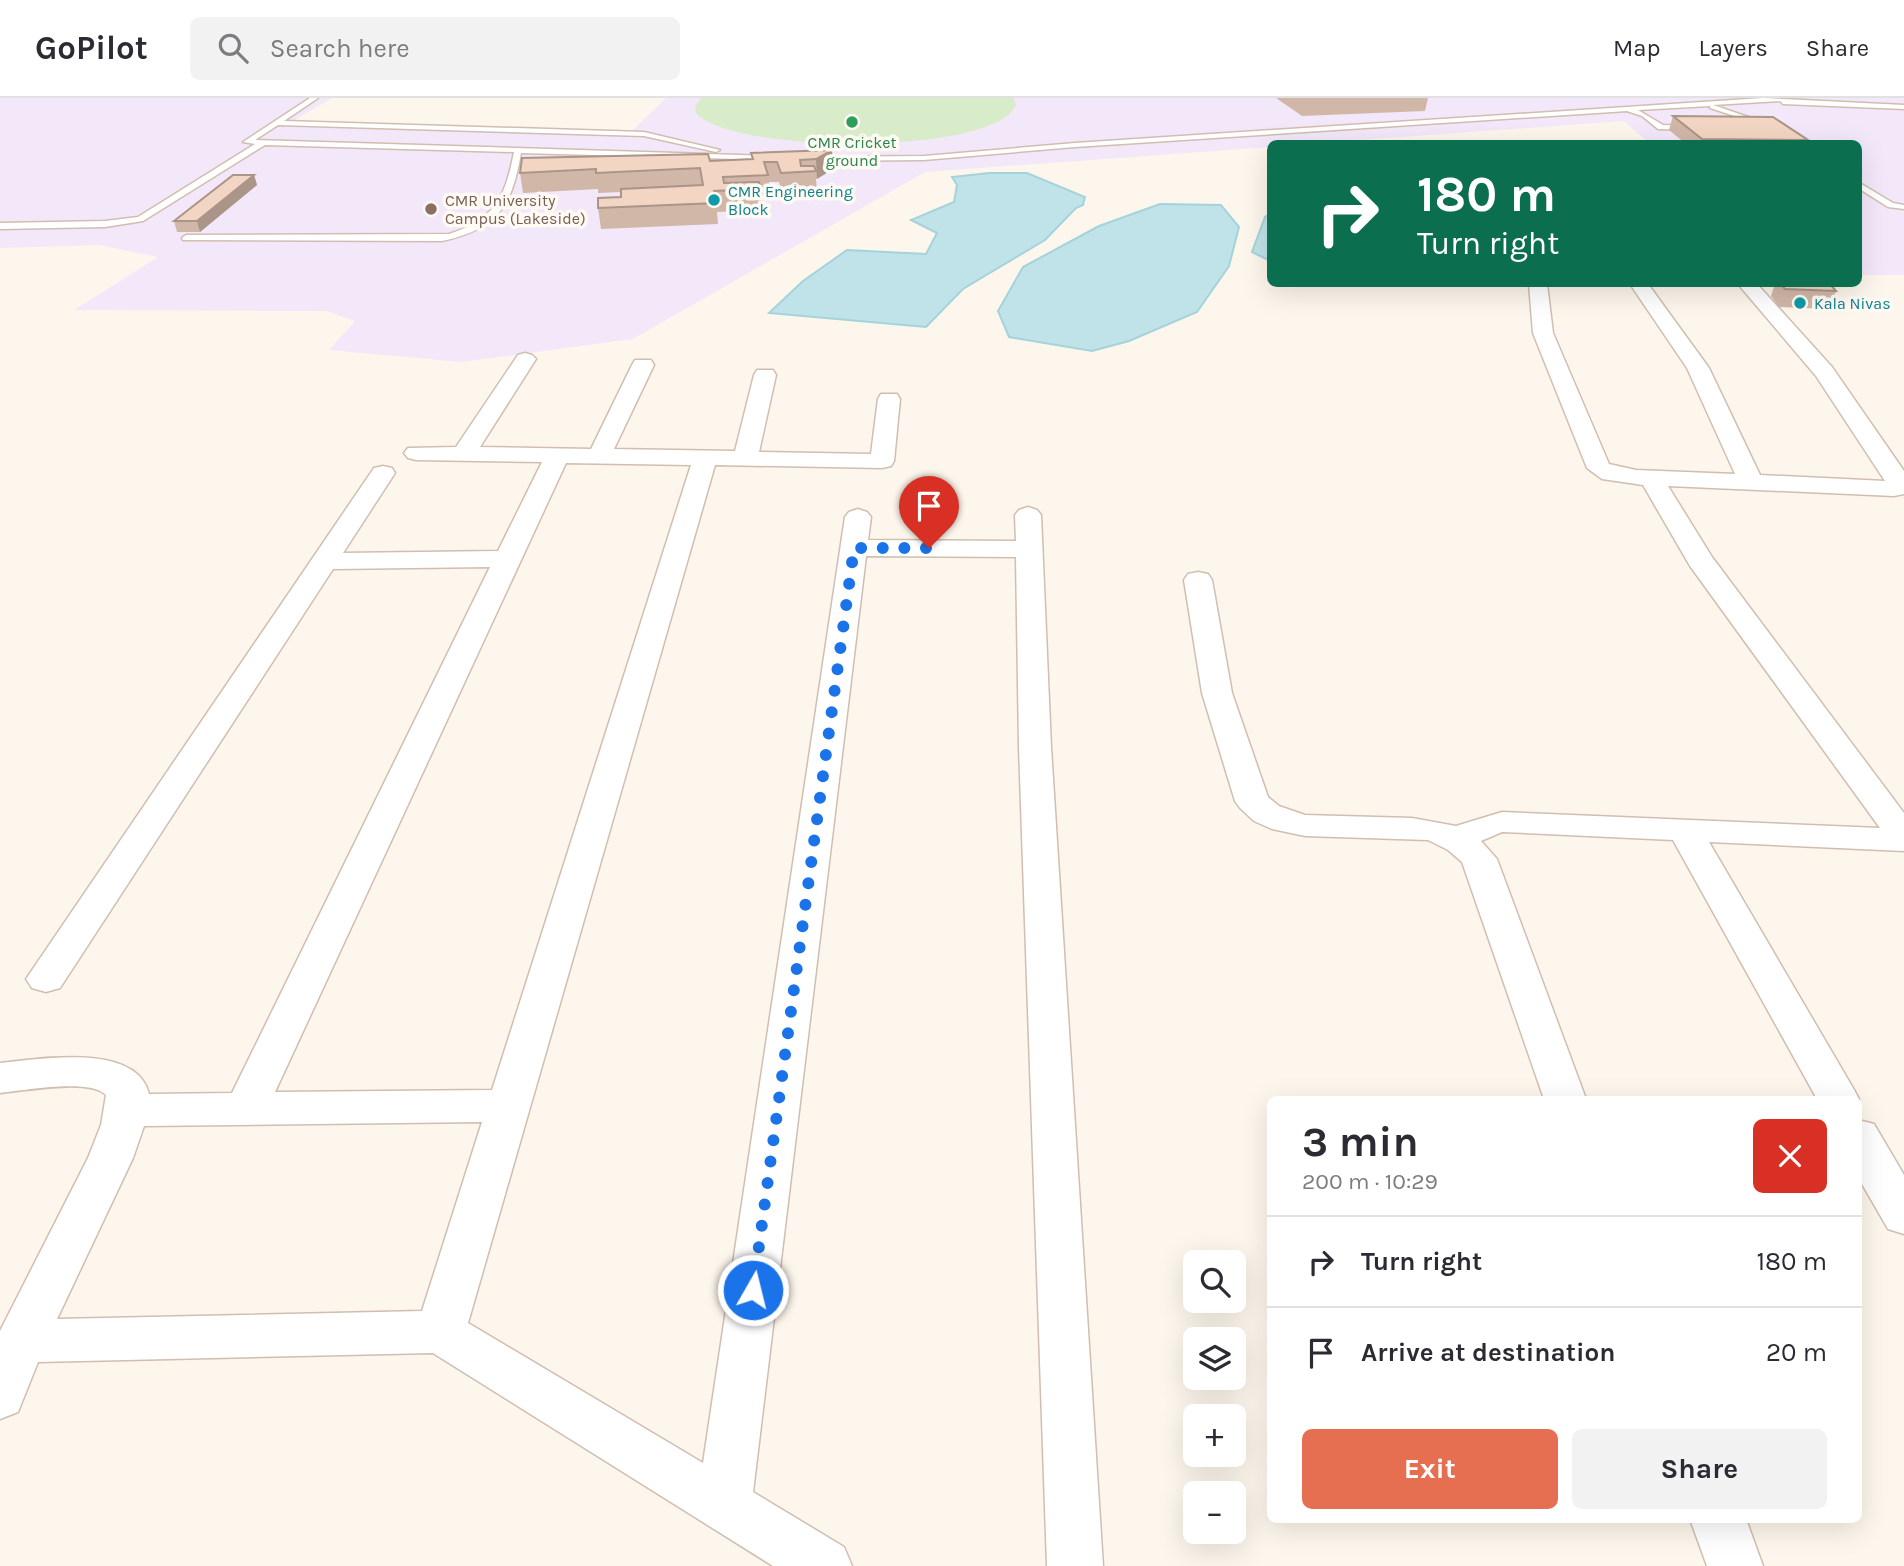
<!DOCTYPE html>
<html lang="en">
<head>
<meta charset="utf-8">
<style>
	:root { --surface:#fff; --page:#f2f2f3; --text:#2b2b33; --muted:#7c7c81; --line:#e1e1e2; --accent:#e76f51 }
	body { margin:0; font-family:Karla,sans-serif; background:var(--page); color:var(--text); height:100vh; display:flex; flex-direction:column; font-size:26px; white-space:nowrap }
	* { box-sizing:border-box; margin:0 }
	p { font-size:23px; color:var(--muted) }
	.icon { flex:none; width:38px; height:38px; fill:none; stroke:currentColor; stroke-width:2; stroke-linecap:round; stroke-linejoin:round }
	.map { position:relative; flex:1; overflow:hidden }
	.panel { position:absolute; left:1267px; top:998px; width:595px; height:427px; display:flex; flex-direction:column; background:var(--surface); border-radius:10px; box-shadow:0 7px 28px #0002 }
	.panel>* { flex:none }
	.guide { position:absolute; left:1267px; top:42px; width:595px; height:147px; border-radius:10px; box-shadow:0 7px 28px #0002; background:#0b6e4f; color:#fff; overflow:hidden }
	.fabs { position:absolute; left:1183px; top:1152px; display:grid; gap:14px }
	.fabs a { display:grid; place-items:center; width:63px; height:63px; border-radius:10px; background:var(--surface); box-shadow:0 7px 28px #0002; font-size:35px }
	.pin { position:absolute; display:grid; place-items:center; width:60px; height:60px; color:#fff; margin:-72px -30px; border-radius:50% 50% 50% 0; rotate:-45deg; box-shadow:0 0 7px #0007 }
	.pin .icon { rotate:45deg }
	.me { position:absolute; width:77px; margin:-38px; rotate:8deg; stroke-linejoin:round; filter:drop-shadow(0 0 5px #0008) }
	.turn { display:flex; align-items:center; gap:24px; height:147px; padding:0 35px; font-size:32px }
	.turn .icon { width:91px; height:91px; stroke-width:2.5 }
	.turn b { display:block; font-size:49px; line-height:60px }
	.round { display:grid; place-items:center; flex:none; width:74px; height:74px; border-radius:10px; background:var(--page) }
	.overview { display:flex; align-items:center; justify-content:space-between; height:119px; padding:0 35px }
	h1 { font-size:42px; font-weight:700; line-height:52px }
	.button { display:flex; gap:14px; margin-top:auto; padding:14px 35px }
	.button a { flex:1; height:80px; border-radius:10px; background:var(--accent); color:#fff; font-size:28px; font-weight:700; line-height:80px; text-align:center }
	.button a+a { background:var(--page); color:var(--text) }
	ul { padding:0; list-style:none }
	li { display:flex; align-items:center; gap:21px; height:91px; padding:0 35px; border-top:2px solid var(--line) }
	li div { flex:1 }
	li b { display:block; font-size:26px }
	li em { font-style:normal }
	header { display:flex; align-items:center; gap:42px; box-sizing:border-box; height:98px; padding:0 35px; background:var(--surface); border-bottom:2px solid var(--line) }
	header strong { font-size:33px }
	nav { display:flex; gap:38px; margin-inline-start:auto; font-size:24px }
	.search { width:490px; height:63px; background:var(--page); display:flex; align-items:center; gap:18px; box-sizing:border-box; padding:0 24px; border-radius:10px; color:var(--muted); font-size:26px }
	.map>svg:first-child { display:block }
</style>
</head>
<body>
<header>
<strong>GoPilot</strong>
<div class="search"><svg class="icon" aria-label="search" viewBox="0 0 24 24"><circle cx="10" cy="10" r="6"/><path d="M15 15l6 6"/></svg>Search here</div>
<nav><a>Map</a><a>Layers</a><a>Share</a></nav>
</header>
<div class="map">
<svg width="1904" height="1468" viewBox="0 0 1904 1468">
	<rect width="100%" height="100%" fill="#fdf6ec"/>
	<path fill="#f3e8fa" d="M0,0H332L293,23L631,34L666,0H1904V177H1859L1858,46L1649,45L1624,23L1316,45L1270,46V49L925,74L633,241L461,264L329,252L355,223L327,213L74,212L158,159L99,147L0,150Z"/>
	<path fill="#d8ecc9" d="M701,0H1013L1016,7C996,58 730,56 696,15L695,9Z"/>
	<path fill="#bfe3e8" stroke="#a5d3da" stroke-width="2" d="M989,75H1027L1085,99L1083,107L1076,110L1045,142L963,191L926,229L769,215L803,183L847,152L926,156L937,135L911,122L954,104L957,87L952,79Z
		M1160,106L1221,107L1239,129L1229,168L1197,214L1129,243L1092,253L1009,239L998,213L1023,169L1099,128Z
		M1270,116V163L1252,154L1265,119Z"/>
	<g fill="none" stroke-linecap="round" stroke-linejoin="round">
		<defs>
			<path id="lane" d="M310,0H318L284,23L644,34L720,52L716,54L644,38L278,27L255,42L774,58L778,60L774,62L521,55C512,108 498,131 442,143L183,142L182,140L186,137L449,136C496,121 505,99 514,54L265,47L143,123L105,129L0,131V125L105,123L138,119L255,46L243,44Z
				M1763,0L1904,7V11L1783,6L1780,3L1713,7L1754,21L1798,46H1789L1750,23L1710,10V8L1638,12L1663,27L1696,28L1693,32L1658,31L1642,18L1627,13L1075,49L924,62L809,63L805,61L809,59L924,58L1075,45Z
				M1858,84L1893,105L1904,107V111L1888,109L1858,90Z"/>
			<path id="street" d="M1529,186H1547L1553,235L1609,366L1636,372L1735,376L1687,270L1630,186H1648L1709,270L1760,377L1885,383L1816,278L1738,186H1757L1832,269L1904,373V396L1894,398L1668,388L1712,459L1904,715V753L1709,744L1853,990L1859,1001L1858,1003L1817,1001L1673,742L1502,734L1481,743L1497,761L1586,1001H1544L1462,764L1448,752L1428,742L1305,738L1272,731L1254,723L1240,710L1235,703L1202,595L1184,482L1188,476L1198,474L1208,476L1212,482L1232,595L1268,699L1279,708L1305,717L1412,720L1456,728L1502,714L1880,730L1690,468L1643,387L1602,381L1587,370L1533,235Z
				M525,255L532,257L536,261L480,349L591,351L632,267L635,262H651L654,267L614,351L735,353L754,277L757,272H773L776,277L759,354L871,356L878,301L881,296H897L900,301L894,363L891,368L882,370L715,367L468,1225L703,1365L845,419L849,414L858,411L867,414L871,419L868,442L1016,443L1015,417L1019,412L1028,409L1037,412L1041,417L1051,649L1103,1468H1047L1019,649L1016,459L866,458L753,1394L844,1449L852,1468H773L433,1255L38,1264L18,1314L0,1321V1233L88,1060L101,1027L106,997C89,980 23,993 0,995V965C39,961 137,944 149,996L232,995L490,469L333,471L60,890L46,894L32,890L26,881L374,370L383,368L392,370L395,375L343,455L498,453L542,364L416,362L408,360L404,355L408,350L456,349L518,257ZM566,365L691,367L492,992L275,994ZM482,1024L422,1213L57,1221L133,1060L144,1028Z
				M1858,1022L1874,1026L1904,1077V1136L1888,1131L1858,1079Z
				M1690,1421H1746L1763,1468H1707Z"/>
		</defs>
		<use href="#lane" stroke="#d1beb0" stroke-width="3"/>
		<use href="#street" stroke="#d1beb0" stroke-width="3"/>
		<use href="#lane" fill="#fff" fill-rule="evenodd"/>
		<use href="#street" fill="#fff" fill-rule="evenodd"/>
	</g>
	<path fill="#d1b7a8" d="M1276,0H1428L1425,13L1302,18Z
		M1673,18L1808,42L1807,46H1686L1669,32Z
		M832,52L833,71L816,81L817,93L782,95L779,84H769L770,97L762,98L763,112L717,114L718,126L601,131L598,110L621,99V94L598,95V91L523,95L520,75L752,61L751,55Z
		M254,77L257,87L200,134H177L174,123Z
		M1775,186H1830L1836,193L1830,211L1779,209L1771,198Z"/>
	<path fill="#aa9588" d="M832,52L833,71L817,81L816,61Z
		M254,77L257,87L200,134L197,123Z"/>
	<path fill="#f3d5c3" stroke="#aa9588" stroke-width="2" d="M1673,18L1773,19L1808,42L1702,41Z
		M832,52L816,61L800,62L801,68H814L816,73L781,75L777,64H764L768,77L723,79L724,85L759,84L761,91L714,93L716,105L598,110V100L621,99V91L703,87L700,70L596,75V71L520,75L522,60L708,56L710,63L753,61L751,55Z
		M233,77H254L197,123H174Z
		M1781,186H1830L1836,193L1785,191Z"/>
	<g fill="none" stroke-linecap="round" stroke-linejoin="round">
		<path stroke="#1a73e8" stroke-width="12" stroke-dasharray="0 21.6" d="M753,1192L854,450H929"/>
	</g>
	<circle fill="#2e9e5b" stroke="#fffaf3" stroke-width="2.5" cx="852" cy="24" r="7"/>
	<g fill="#0f9aa8" stroke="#fffaf3" stroke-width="2.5">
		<circle cx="714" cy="102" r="7"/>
		<circle cx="1800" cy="205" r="7"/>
	</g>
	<circle fill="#8d6e63" stroke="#fffaf3" stroke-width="2.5" cx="431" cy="111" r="7"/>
	<g text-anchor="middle" stroke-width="7" stroke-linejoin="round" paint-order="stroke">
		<g font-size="16" fill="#27864d" stroke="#fffaf3">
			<text x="852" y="50">CMR Cricket<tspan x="852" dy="18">ground</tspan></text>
		</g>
		<g font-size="16" fill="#0d838f" stroke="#fffaf3" text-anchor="start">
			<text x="728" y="99">CMR Engineering<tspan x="728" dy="18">Block</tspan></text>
			<text x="1814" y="211">Kala Nivas</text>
		</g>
		<g font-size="16" fill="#785e54" stroke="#fffaf3" text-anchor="start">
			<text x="445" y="108">CMR University<tspan x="445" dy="18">Campus (Lakeside)</tspan></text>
		</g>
	</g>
</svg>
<div class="fabs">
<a><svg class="icon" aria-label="search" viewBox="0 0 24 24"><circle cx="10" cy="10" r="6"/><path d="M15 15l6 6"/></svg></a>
<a><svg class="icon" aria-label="layers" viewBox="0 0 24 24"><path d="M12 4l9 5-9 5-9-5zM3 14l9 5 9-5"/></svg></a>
<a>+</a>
<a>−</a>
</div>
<div class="pin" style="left:929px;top:450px;background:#d93025"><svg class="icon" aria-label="arrive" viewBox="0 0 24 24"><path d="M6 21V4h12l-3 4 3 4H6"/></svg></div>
<svg class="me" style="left:753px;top:1192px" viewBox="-20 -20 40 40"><circle r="17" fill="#1a73e8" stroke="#fff" stroke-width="3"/><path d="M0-11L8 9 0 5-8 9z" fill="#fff"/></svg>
<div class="guide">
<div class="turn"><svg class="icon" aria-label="right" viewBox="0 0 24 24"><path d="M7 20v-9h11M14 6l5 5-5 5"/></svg><div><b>180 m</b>Turn right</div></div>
</div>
<section class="panel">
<div class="overview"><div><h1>3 min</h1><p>200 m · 10:29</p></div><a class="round" style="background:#d93025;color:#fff"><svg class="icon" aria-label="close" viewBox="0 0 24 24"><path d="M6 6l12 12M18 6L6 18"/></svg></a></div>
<ul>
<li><svg class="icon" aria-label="right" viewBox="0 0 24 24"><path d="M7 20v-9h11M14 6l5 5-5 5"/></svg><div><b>Turn right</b></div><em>180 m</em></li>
<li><svg class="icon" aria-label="arrive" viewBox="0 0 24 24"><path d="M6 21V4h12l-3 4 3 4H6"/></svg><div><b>Arrive at destination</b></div><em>20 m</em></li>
</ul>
<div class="button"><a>Exit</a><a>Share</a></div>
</section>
</div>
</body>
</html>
